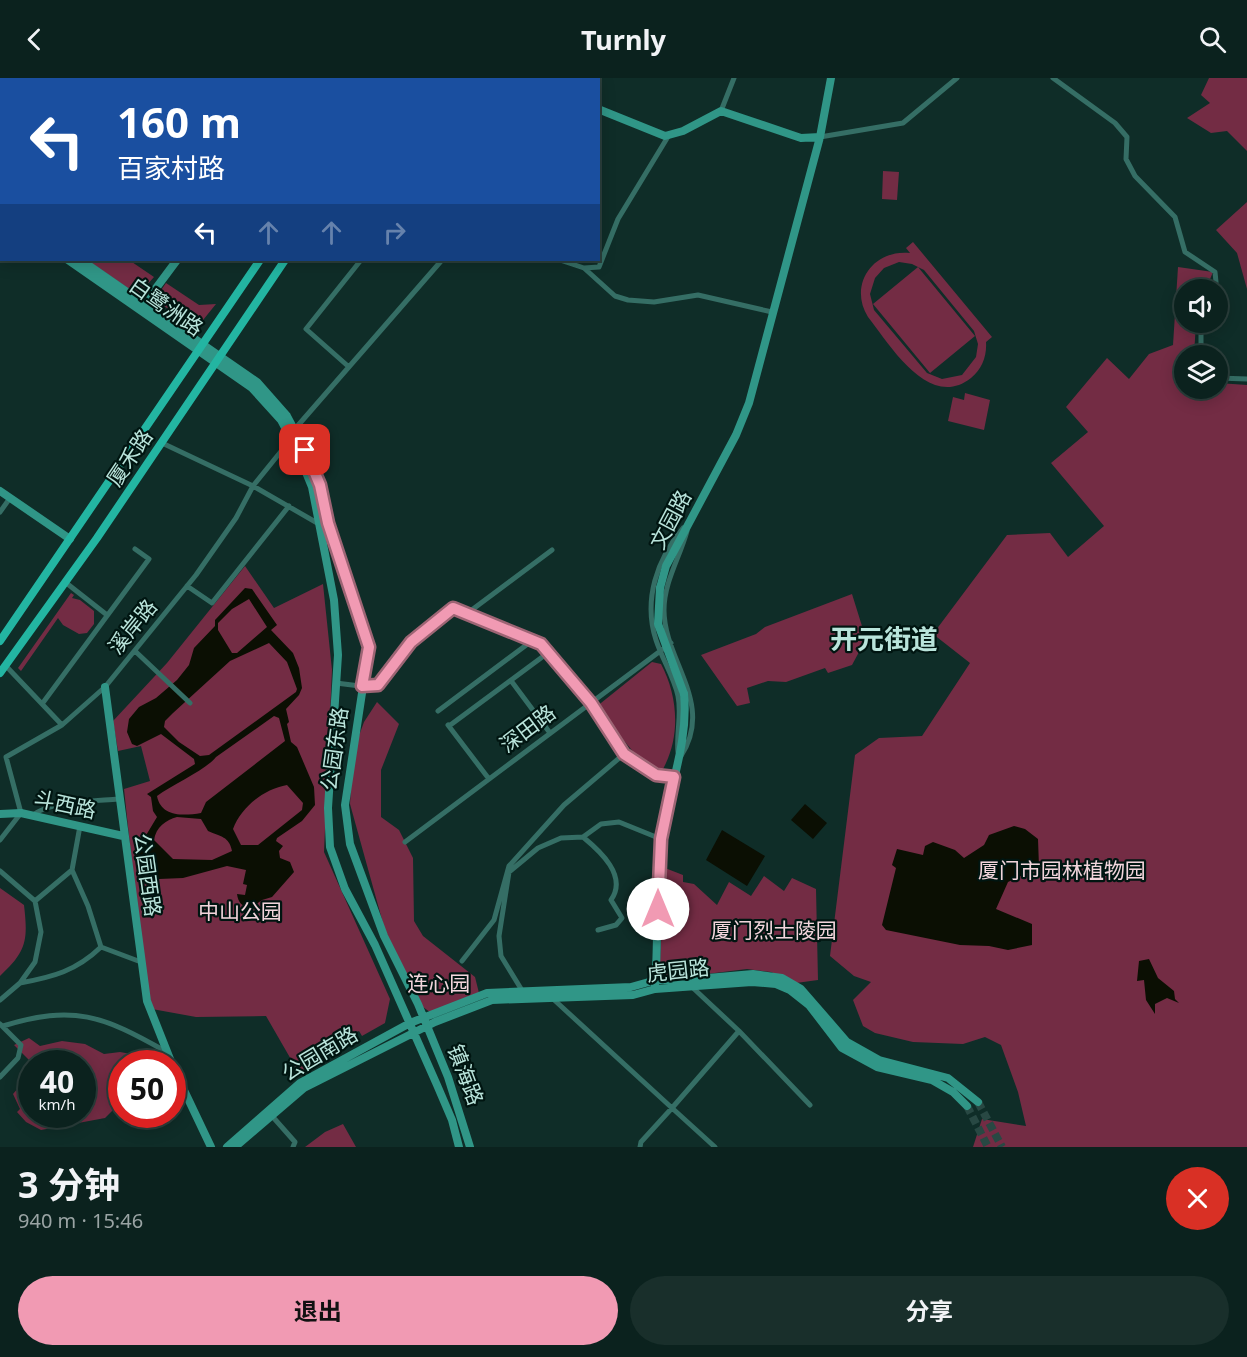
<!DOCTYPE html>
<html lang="zh">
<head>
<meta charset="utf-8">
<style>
	:root { --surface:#0b221e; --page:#192f2b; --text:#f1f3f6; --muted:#9aa4a4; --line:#2b3f3c; --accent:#f19ab3 }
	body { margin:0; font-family:"Noto Sans","Noto Sans SC",sans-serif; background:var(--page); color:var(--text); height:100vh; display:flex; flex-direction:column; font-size:22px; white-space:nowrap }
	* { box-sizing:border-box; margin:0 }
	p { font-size:20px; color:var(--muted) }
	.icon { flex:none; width:33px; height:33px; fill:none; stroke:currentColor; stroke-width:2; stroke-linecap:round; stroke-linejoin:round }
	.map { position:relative; height:1069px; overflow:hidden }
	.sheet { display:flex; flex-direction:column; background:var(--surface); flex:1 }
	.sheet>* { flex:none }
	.hud { position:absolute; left:0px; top:0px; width:600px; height:183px; box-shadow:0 3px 15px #0003,0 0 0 2px var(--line); background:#1a4fa0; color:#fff; overflow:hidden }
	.buttons { position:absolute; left:1174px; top:201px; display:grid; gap:12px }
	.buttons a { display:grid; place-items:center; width:54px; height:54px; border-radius:50%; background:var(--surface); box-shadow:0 3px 15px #0003,0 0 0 2px var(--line); font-size:30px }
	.speed { position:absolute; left:18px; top:972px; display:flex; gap:12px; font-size:30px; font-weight:700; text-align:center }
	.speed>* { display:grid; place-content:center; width:78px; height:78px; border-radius:50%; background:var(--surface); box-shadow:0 3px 15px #0003,0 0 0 2px var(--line); line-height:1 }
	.speed small { font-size:15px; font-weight:400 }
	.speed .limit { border:9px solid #d22; background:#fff; color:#111 }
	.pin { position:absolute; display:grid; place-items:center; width:51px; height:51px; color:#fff; margin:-26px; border-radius:12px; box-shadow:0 3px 9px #0006 }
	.me { position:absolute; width:66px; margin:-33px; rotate:0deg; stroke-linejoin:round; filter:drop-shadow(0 0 4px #0008) }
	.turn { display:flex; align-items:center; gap:21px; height:126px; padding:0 18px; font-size:27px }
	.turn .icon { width:78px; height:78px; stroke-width:2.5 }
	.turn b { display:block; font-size:42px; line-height:51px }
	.lanes { display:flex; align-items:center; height:57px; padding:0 18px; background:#0003; justify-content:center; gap:30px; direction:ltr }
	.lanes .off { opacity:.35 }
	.round { display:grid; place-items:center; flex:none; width:63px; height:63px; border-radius:32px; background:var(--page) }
	.overview { display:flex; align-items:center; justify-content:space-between; height:102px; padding:0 18px }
	h1 { font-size:36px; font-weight:700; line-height:45px }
	.action { display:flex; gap:12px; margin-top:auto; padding:12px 18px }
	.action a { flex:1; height:69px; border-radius:36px; background:var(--accent); color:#111; font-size:24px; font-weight:700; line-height:69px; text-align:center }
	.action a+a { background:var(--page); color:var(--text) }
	header { display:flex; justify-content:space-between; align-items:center; height:78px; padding:0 18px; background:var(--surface); font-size:27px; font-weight:700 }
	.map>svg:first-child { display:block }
</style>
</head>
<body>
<header><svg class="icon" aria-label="back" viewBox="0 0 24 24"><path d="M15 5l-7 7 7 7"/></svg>Turnly<svg class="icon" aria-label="search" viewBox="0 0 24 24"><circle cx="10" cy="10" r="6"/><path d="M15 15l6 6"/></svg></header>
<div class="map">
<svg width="1247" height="1069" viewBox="0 0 1247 1069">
	<rect width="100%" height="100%" fill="#0f2d28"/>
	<path fill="#732c44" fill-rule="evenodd" d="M1209,0H1247V73L1227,53L1211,55L1187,40L1210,25L1201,17Z
		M883,93L899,94L897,122L882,121Z
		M1247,124V211L1237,175L1216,152Z
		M913,164L992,259L986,264C987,278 982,291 971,300C929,333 890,267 868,239C848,207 873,171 910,175L906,170ZM899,184L912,186L924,192L974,253L978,266L976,279L962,297L942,301L927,295L874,232L870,216L875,200L884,190Z
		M87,182H129L154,199L138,217Z
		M918,189L975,258L930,295L873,226Z
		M1178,189L1213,194L1206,211L1185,212V244L1196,245L1194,277L1185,278V310H1218V305L1247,307V1069H973L982,1041L1026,1048L1018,1014L1001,967L985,959L963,966L913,964L875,955L863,948L853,922L871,904L854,898L830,878L855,677L879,660L922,658L970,585L933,556L1007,457L1050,455L1068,479L1104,448L1051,385L1088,354L1066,329L1107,280L1129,301L1149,276L1173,267Z
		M166,205L199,227L216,226L199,247L184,243L155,221Z
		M965,315L990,322L984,352L948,343L953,319L964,322Z
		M245,488L274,530L323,506L332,592L324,774L390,921L385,945L362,958L359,953L336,963L338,970L313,982L300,997L266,938L196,939L152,931L141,870L124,711L150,703L141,668L118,673L113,643L167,585Z
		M71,515L74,517L72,520L80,522L94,533V546L87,555L79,556L63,547L58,540L21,593L18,590Z
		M852,516L866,561L852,587L828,595L825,590L786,604L768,603L747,610L750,625L737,628L701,577L756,556L765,549Z
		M652,584L661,586C678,618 681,658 663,691L645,688L596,629Z
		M377,624L399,646L381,692V739L399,752L413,780L414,843L423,858L475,899L480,919L434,937L416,924L386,856L350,726L353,674L364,644Z
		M665,790L683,797V804L694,806L717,827L729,804L751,818L764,798L784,813L792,800L816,811L818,902L796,905L771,894L747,891L659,902Z
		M0,810L24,827C28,862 27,873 0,898Z
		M29,960L40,968L62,963L85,966L104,976L120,974L131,976L133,985L122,986L121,1005L114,1017L116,1029L105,1040L41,1052L26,1044L17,1034L20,1031L13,1016L31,995L32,1036H82V986L32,985L14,967Z
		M343,1046L356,1069H305L325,1054Z"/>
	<path fill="#0b0f03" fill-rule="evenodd" d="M245,510L252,511L277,547L271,552L293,575L299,590L302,610L299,617L286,631L289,644L287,646L291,664L297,669L314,709L315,727L302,743L277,760L276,763L283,768L279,773L280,780L290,784L294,794L272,819L262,822L251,830C242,829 238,824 237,816L245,817L247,807L243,806L246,792L227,788L183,800L159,801L144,792L139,784L136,761L145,759L157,739L153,733L151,719L147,716L195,686L194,681L161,656L137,668L132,666L127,654L129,641L139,629L156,620L177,602L189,587L194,570L215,548V542ZM249,521L267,549L237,575H232L218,552V545L232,531ZM269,565L287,584L297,611L296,614L209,677L200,678L179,664L164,649L165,643L173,635L230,583ZM274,638L279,640L285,663L206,724L201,735C183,738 161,739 157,718C173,706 206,692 216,679ZM287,707L303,725L302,732L258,767H241L233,751C241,729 264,711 287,707ZM177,739L201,741L208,753C221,759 229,758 232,773L212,782L173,781L154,762C156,749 166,742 177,739Z
		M805,726L827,745L813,761L791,742Z
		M1014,748L1025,751L1038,761L1039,789L1008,804L996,831L1032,846V867L1008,872L989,868L960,867L886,852L882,847L896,790L892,787L897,771L923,777L925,768L933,764L955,772L964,780L984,767L989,757Z
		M722,752L765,778L747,808L706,782Z
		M1149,881L1158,900L1174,913L1175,921L1179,925L1167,920L1155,926V936L1146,922L1144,902L1137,903L1139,883Z"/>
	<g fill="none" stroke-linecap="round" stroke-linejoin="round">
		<path stroke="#284843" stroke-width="8" stroke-dasharray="8 4" stroke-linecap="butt" d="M978,1024L1002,1069
			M967,1028L988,1069"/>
		<path stroke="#356e65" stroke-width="5" d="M193,0L194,2
			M1053,0L1115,45L1127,59L1126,81L1135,98L1175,139L1185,174L1215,194L1216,204L1213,212
			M286,2L287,0
			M721,33L734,0
			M0,42L2,43
			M820,59L903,45L957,0
			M560,182L584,190L615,218L628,222L654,224L698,217L772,234
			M584,190L599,189L618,141L669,57
			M1201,244V278
			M349,289L306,251L361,182
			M1218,300L1247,301
			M294,352L442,182
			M162,365L253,408L319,446
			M0,434L10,420
			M65,504L107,537
			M187,508L212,525L289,428
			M469,534L552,472
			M135,573L190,625
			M5,587L62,647
			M512,604L550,655
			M336,605L368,609L378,607L411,564L454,530L462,531L541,566L591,625L624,676L656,697L674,699
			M42,626L149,481L135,471
			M438,633L533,562
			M448,647L489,701
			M449,648L549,574
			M678,674C676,655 682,637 678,618C674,599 662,581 656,562C643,522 657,481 683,450
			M681,678C715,625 664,583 664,532C664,504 680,479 687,453
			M32,738C48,723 96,723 118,721
			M583,759C600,773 628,798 611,822L622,840L616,847L598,852
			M0,762L21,735L6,679L62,647L105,609L196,497L236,440L253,408L291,361
			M405,764L671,565
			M0,793L35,823L41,854L35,884L20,905L0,922
			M35,823L72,792L80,748
			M101,869L141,884
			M462,883L494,842L509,788L564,727L624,676
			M20,905C53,899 76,893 101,869L88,828L72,792
			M523,914L501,878L499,858L509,794L538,770L561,760L583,759L601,746L619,744L661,761
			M551,919L672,1030L739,953L692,909
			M0,946L21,967L18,980L0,999
			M3,948C74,926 103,938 165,973
			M739,953L810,1027
			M272,1038L295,1064L293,1069
			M640,1069L641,1064L672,1030L715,1069"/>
		<path stroke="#309687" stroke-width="8" d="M46,0L47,2
			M520,0L523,2
			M6,2L7,0
			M0,12L2,9
			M598,31L665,58L683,53L721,33L801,60L820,59
			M0,125L2,126
			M0,134L2,135
			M68,182L252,310L281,342L298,375L312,409L334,522L338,577L328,730L330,769L345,811L375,867L437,1007L452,1042L459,1069
			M81,182L257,304L287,338L305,372L320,407L328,445L369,569L345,727L350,766L384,858L418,926L448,999L470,1069
			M142,229L177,182
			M0,413L70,461
			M660,510L666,488L736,357L749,325L820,59L831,0
			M105,609L147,923L172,986
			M0,736L21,735L123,758
			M655,907C659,859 655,811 661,764C667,714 689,667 684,616
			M172,987L211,1069
			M227,1069L300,1005L410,945L487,915L631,909L656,902H685L753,896L782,900L801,911L847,964L879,982L948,1000L978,1024
			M235,1069L304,1010L435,944L492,922L633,917L655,911L752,904L776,906L790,912L809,927L842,970L877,989L932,1002L953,1014L967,1028"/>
		<path stroke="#23b5a2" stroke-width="8" d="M379,2L380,0
			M402,2L403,0
			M0,563L260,182
			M0,595L97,460L285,182"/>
		<path stroke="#309687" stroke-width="8" d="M660,510L658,546L684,616"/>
	</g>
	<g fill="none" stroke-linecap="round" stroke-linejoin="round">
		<defs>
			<path id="route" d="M305,372L320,407L328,445L369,569L362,608L378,607L411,564L453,530L541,566L591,625L624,676L656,697L674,699L661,761L658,831"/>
		</defs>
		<use href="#route" stroke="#9d6474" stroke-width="15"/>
		<use href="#route" stroke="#f19ab3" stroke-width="10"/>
	</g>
	<g text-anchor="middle" stroke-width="4.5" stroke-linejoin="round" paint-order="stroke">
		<g font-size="21" fill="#b9e4db" stroke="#001511">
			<text transform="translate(166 229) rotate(35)" y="7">白鹭洲路</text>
			<text transform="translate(130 380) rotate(-56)" y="7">厦禾路</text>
			<text transform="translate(671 442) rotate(-62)" y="7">文园路</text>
			<text transform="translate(133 549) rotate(-51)" y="7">溪岸路</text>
			<text transform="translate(528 651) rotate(-37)" y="7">深田路</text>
			<text transform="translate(335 671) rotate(-82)" y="7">公园东路</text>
			<text transform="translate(65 727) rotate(12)" y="7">斗西路</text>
			<text transform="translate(147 797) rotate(82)" y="7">公园西路</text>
			<text transform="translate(678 893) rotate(-6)" y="7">虎园路</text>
			<text transform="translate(320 976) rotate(-31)" y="7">公园南路</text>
			<text transform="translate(465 997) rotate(69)" y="7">镇海路</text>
		</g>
		<g font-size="21" fill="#f2d5dc" stroke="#001511">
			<text x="1062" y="800">厦门市园林植物园</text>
			<text x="240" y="841">中山公园</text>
			<text x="774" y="860">厦门烈士陵园</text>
			<text x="439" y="913">连心园</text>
		</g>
		<g font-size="27" font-weight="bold" fill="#b9e4db" stroke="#001511">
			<text x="884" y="571">开元街道</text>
		</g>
	</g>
</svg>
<div class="buttons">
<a><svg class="icon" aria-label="sound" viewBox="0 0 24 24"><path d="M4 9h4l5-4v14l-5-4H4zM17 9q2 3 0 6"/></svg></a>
<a><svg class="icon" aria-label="layers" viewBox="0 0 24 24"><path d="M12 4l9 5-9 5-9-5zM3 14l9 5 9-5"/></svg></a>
</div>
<div class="speed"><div>40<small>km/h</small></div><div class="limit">50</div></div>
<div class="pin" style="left:305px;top:372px;background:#d93025"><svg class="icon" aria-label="arrive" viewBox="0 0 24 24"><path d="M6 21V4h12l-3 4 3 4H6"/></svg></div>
<svg class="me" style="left:658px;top:831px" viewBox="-20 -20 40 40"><circle r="19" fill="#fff"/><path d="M0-13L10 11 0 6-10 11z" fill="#f19ab3"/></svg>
<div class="hud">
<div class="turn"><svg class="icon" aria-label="left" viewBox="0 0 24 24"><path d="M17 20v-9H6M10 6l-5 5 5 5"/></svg><div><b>160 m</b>百家村路</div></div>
<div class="lanes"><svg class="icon" aria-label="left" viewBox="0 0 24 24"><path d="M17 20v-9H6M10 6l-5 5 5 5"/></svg><svg class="icon off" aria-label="ahead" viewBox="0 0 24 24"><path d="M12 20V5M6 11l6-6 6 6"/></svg><svg class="icon off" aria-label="ahead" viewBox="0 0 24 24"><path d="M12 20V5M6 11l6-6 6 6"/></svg><svg class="icon off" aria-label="right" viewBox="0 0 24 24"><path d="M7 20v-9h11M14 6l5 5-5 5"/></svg></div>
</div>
</div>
<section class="sheet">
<div class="overview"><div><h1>3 分钟</h1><p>940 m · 15:46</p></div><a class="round" style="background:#d93025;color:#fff"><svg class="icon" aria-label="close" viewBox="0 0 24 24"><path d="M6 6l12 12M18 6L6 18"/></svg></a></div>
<div class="action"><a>退出</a><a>分享</a></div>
</section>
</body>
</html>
